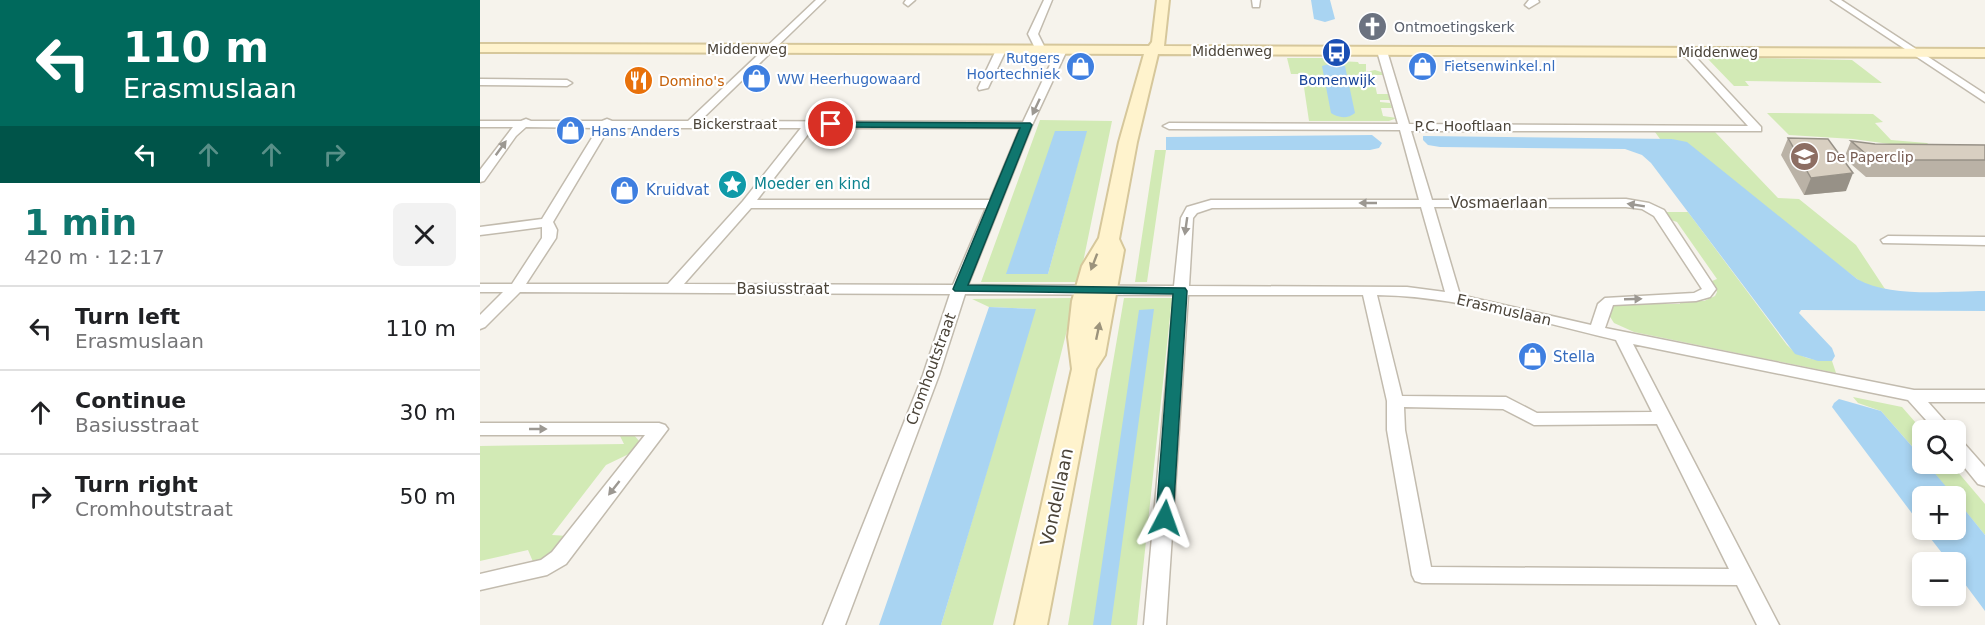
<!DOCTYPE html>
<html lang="en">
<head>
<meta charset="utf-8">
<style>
	:root { --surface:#fff; --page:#f2f2f2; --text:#202124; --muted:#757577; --line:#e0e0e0; --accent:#0f766e }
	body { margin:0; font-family:"DejaVu Sans",sans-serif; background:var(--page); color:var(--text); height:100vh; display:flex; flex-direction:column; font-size:22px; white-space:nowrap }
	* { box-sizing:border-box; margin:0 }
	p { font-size:20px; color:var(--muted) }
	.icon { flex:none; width:33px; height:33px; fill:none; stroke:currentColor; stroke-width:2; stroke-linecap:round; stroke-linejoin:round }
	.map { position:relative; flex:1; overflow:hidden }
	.sheet { display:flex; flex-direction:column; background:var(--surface); width:480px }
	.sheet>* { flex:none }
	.top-card { background:#00695c; color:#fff; overflow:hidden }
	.controls { position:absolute; left:1432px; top:420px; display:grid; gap:12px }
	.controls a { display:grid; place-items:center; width:54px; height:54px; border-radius:9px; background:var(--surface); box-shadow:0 3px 9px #0003; font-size:30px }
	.pin { position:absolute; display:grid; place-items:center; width:51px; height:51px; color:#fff; margin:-26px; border:3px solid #fff; border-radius:50%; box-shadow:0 2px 6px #0007 }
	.me { position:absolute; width:66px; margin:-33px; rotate:4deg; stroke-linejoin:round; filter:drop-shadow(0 0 4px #0008) }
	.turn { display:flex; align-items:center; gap:21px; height:126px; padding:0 24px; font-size:27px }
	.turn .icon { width:78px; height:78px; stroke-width:2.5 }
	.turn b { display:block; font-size:42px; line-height:51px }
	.lanes { display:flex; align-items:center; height:57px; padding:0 24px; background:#0003; justify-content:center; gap:30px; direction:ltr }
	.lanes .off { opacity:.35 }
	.round { display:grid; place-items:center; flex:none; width:63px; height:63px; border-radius:9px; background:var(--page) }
	.head { display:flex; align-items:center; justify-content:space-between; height:102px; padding:0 24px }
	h1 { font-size:36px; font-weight:700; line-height:45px; color:var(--accent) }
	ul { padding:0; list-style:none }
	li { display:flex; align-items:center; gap:18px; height:84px; padding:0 24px; border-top:2px solid var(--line) }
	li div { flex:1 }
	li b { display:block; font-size:22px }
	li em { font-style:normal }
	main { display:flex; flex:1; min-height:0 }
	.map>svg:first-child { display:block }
</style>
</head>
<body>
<main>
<section class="sheet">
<div class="top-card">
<div class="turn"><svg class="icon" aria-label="left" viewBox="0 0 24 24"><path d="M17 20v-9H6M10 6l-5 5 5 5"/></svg><div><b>110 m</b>Erasmuslaan</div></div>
<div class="lanes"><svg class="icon" aria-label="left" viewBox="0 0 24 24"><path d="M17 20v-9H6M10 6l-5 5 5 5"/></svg><svg class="icon off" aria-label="ahead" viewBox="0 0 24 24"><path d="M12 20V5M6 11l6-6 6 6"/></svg><svg class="icon off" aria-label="ahead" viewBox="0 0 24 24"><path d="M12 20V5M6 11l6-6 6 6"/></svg><svg class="icon off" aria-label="right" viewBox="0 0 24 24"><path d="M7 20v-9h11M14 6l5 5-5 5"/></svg></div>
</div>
<div class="head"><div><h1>1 min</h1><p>420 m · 12:17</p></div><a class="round"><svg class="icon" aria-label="close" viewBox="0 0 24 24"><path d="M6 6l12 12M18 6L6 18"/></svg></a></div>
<ul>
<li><svg class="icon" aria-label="left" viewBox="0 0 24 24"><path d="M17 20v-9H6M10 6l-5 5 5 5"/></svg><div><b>Turn left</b><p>Erasmuslaan</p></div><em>110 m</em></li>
<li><svg class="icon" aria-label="ahead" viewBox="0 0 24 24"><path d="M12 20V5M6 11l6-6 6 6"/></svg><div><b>Continue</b><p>Basiusstraat</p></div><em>30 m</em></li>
<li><svg class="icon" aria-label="right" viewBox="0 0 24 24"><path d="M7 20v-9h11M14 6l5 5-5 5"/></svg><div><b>Turn right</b><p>Cromhoutstraat</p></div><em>50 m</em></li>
</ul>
</section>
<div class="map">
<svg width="1505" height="625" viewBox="0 0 1505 625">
	<rect width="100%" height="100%" fill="#f6f3ec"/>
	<path fill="#d2eab5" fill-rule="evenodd" d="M1226,57L1372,60L1402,83L1265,81L1269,86H1254Z
		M807,58H858L859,61L878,62L879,64H886V72L895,70L904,73V75H893L897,94H908L910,100H900V102L910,103L912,108H901L903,116L917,118L909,121H829L822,74H811Z
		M1287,113L1393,114L1403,122L1395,123L1411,140L1447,143L1453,148L1446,149L1373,139L1309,135Z
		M560,120L632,121L599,282H501ZM606,132L568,274H527Z
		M1175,132H1235L1298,198L1319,199L1376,245L1405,289L1388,286L1377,279L1192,139H1180Z
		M675,150H686L667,282H655Z
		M1183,212H1208L1307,345C1319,358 1334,361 1352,361L1356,373L1154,332L1134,323L1127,312L1135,304L1165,302L1166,304H1200V301H1224L1235,296L1237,292L1232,281L1237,279L1197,222L1188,219Z
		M595,298L513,625H461L555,309L509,307L492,299Z
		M644,298H692L657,625H588Z
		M1373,397L1422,407L1443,431V459L1401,411L1378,403Z
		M139,434L154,435L160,442L153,452L126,465L72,535L88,536L73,555L54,564L48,550L0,561V446L144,444Z
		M1447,464H1471L1505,504V535Z"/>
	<path fill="#a9d4f2" d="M831,0H850L855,19L845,22L834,19Z
		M853,63L865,66L875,113C868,119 858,118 851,113L842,66Z
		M575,131H607L568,274H526Z
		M892,135L902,143L899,148L890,150H686V137Z
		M943,136L1192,139L1207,142L1377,279C1411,298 1466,291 1505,291V311L1321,310L1319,313L1352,348L1355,356L1352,361H1338L1315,354L1171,163L1162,155L1145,149L960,147L948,145L943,140Z
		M509,307L556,309L461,625H399Z
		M674,309L631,625H613L659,310Z
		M1359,399L1401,411L1443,459V464H1447L1474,496H1443V528L1352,407L1354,403Z
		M1476,499L1505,535V611L1476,572V562H1469L1444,530H1476Z"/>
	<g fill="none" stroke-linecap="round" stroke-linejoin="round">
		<defs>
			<path id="street" d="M336,0H345L220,121L543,122L577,50L582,47L587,50L552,125L488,285L694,286L701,218L707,207L731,200H939L920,130L689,129L683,126L689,123L918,124L897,51L899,49L907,51L929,124L1268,126L1201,52L1209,50L1281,127V131H931L952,200L1146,199L1169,203L1184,210L1236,289L1230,297L1216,301L1133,305L1125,328L1434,390H1505V402H1448L1473,430H1455L1428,400L1153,344L1299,625H1277L1257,585L942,583L935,581L932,575L907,430V401L883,295H708L686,625H664L694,295L485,294L459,375L365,625H343L443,375L470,294L40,292L5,327L0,329V315L23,292H0V284H32L62,238V227L0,235V227L62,219L118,128L46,127L36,136L4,181L0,182V170L33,127H0V121H41L46,119L51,121H122L127,119L132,121H208ZM129,128H321L263,201L188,284H46L76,238L77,230L73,222ZM333,128H540L510,200H277ZM941,207L965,292L927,287L709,286L713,218L717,213L732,208ZM954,207H1146L1162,209L1174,216L1222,289L1214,293L1125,298L1118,304L1111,325L980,295ZM271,208H506L473,285L204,284ZM897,295C978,296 1059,322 1136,340L1172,412L1057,413L1026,397L922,396ZM924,407L1023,409L1054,425L1177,424L1249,569L951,567L925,430Z
				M426,0H435L428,6L424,3Z
				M564,0H572L558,34L566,50L561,53L556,50L548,34Z
				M772,0H780L779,7H773Z
				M1049,0H1058L1059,2L1049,8L1045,5Z
				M1351,0H1361L1505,94V102Z
				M521,47L526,50L508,88L499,90L498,88L516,50Z
				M0,79L87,80L92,83L87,86L0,85Z
				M1408,236L1505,237V245L1403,243L1401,240Z
				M0,423H179L185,425L188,429L86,564L67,575L0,590V574L61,560L72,552L165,435H0Z
				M1476,439L1482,441L1505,467V486L1498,484L1476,457Z"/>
			<path id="secondary" d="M677,0H689L684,46L1505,49V57L678,54L657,142L639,239L644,250L625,355L616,369L567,625H535L592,369L588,337L592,301L602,266L619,238L639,142L664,54L0,52V44L669,46L672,42Z"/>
		</defs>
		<use href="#street" stroke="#c2bbae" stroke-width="3"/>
		<use href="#secondary" stroke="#d6c79b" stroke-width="4"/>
		<use href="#street" fill="#fff" fill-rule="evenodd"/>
		<use href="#secondary" fill="#fff3cd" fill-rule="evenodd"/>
	</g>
	<path fill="#bab2a6" d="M1308,138L1366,191L1324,195L1301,155Z
		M1371,141L1395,144L1505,145V177H1386L1364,158Z"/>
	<path fill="#979187" d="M1373,173L1366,191L1324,195L1331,178Z"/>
	<path fill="#d8cfc1" stroke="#979187" stroke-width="1.5" d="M1308,138L1348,139L1373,173L1331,178Z
		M1371,141L1395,144L1505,145V160H1393Z"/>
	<defs><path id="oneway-solid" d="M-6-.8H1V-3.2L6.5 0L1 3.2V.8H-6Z" transform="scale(1.5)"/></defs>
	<g fill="#9c9892">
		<use href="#oneway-solid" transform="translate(556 107) rotate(115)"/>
		<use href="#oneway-solid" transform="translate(21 148) rotate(-54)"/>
		<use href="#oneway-solid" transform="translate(888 203) rotate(-180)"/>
		<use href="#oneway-solid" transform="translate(1156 205) rotate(-171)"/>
		<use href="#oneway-solid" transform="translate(706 226) rotate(98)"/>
		<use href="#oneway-solid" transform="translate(1153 299) rotate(-2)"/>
		<use href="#oneway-solid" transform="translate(58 429)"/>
		<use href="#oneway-solid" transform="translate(134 488) rotate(128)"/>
	</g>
	<g fill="#9c937c">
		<use href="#oneway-solid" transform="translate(614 262) rotate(111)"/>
		<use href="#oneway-solid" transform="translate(618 331) rotate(-78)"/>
	</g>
	<path fill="#0f766e" stroke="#0a4d48" stroke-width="1.5" d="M348,122L550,123L552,125L488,285L705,288L707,291L693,518L691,522L685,524L678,522L676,518L693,294L475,291L473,289L540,128L351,127H348Z"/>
	<defs>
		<symbol id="church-disc" viewBox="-11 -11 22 22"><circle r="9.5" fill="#6b7280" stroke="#fff"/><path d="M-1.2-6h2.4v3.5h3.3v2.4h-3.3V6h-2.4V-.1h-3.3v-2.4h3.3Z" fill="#fff"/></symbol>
		<symbol id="bus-disc" viewBox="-11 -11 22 22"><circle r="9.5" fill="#1a4fb4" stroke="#fff"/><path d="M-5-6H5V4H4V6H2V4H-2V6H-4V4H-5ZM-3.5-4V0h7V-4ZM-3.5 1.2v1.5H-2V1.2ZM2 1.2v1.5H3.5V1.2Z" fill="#fff"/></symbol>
		<symbol id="shop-disc" viewBox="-11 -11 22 22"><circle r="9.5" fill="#3f7fe0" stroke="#fff"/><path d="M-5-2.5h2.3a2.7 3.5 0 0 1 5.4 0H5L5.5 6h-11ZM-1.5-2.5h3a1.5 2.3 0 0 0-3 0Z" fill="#fff"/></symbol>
		<symbol id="restaurant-disc" viewBox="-11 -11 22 22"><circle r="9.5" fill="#e8710a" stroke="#fff"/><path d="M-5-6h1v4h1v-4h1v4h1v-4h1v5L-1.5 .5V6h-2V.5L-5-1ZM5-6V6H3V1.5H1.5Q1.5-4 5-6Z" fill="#fff"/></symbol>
		<symbol id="school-disc" viewBox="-11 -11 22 22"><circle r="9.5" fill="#8d6e63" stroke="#fff"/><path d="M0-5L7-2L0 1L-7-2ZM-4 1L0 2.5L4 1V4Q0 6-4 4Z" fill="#fff"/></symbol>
		<symbol id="sight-disc" viewBox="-11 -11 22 22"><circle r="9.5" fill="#0f9aa8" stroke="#fff"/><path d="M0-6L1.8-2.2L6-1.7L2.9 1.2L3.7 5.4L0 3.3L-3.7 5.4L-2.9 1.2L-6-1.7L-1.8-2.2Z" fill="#fff"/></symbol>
	</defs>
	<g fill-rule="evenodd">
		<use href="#church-disc" x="876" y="10" width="33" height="33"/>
		<use href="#bus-disc" x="840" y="36" width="33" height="33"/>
		<use href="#shop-disc" x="584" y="50" width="33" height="33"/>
		<use href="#shop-disc" x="926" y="50" width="33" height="33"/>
		<use href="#shop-disc" x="260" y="62" width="33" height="33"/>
		<use href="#restaurant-disc" x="142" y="64" width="33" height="33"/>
		<use href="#shop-disc" x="74" y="114" width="33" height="33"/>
		<use href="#school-disc" x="1308" y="140" width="33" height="33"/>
		<use href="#sight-disc" x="236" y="168" width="33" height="33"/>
		<use href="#shop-disc" x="128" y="174" width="33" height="33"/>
		<use href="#shop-disc" x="1036" y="340" width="33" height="33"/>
	</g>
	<g text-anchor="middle" stroke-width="4.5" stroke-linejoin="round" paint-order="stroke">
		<g font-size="14" fill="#5b616d" stroke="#fff" text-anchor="start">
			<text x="914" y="32">Ontmoetingskerk</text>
		</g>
		<g font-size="14" fill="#4b4439" stroke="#fff">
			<text x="267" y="54">Middenweg</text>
			<text x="752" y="56">Middenweg</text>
			<text x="1238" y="57">Middenweg</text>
			<text x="255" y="129">Bickerstraat</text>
			<text x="983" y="131">P.C. Hooftlaan</text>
		</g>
		<g font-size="14" fill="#366cbe" stroke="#fff" text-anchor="start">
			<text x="580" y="63" text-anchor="end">Rutgers<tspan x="580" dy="16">Hoortechniek</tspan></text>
			<text x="964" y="71">Fietsenwinkel.nl</text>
			<text x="297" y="84">WW Heerhugowaard</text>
			<text x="111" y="136">Hans Anders</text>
		</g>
		<g font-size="14" fill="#164399" stroke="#fff">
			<text x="857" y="85">Bomenwijk</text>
		</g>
		<g font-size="14" fill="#c56008" stroke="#fff" text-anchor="start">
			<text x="179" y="86">Domino's</text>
		</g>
		<g font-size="14" fill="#785e54" stroke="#fff" text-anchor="start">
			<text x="1346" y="162">De Paperclip</text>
		</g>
		<g font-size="15" fill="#0d838f" stroke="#fff" text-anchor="start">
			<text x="274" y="189">Moeder en kind</text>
		</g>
		<g font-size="15" fill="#366cbe" stroke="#fff" text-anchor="start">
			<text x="166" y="195">Kruidvat</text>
			<text x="1073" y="362">Stella</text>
		</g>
		<g font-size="15" fill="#4b4439" stroke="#fff">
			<text x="1019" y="208">Vosmaerlaan</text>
			<text x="303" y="294">Basiusstraat</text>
			<text transform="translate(1024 310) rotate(13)" y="5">Erasmuslaan</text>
			<text transform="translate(451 369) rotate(-70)" y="5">Cromhoutstraat</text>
		</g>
		<g font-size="18" fill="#4b4439" stroke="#fff">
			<text transform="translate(577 497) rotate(-78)" y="6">Vondellaan</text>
		</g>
	</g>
</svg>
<div class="controls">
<a><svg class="icon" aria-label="search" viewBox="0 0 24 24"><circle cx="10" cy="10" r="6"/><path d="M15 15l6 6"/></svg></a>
<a>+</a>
<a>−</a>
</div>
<div class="pin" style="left:351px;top:124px;background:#d93025"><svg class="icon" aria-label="arrive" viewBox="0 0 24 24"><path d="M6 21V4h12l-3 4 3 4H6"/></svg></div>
<svg class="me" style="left:685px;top:518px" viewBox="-20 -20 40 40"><path d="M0-17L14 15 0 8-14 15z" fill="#0f766e" stroke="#fff" stroke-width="4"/></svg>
</div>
</main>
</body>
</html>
